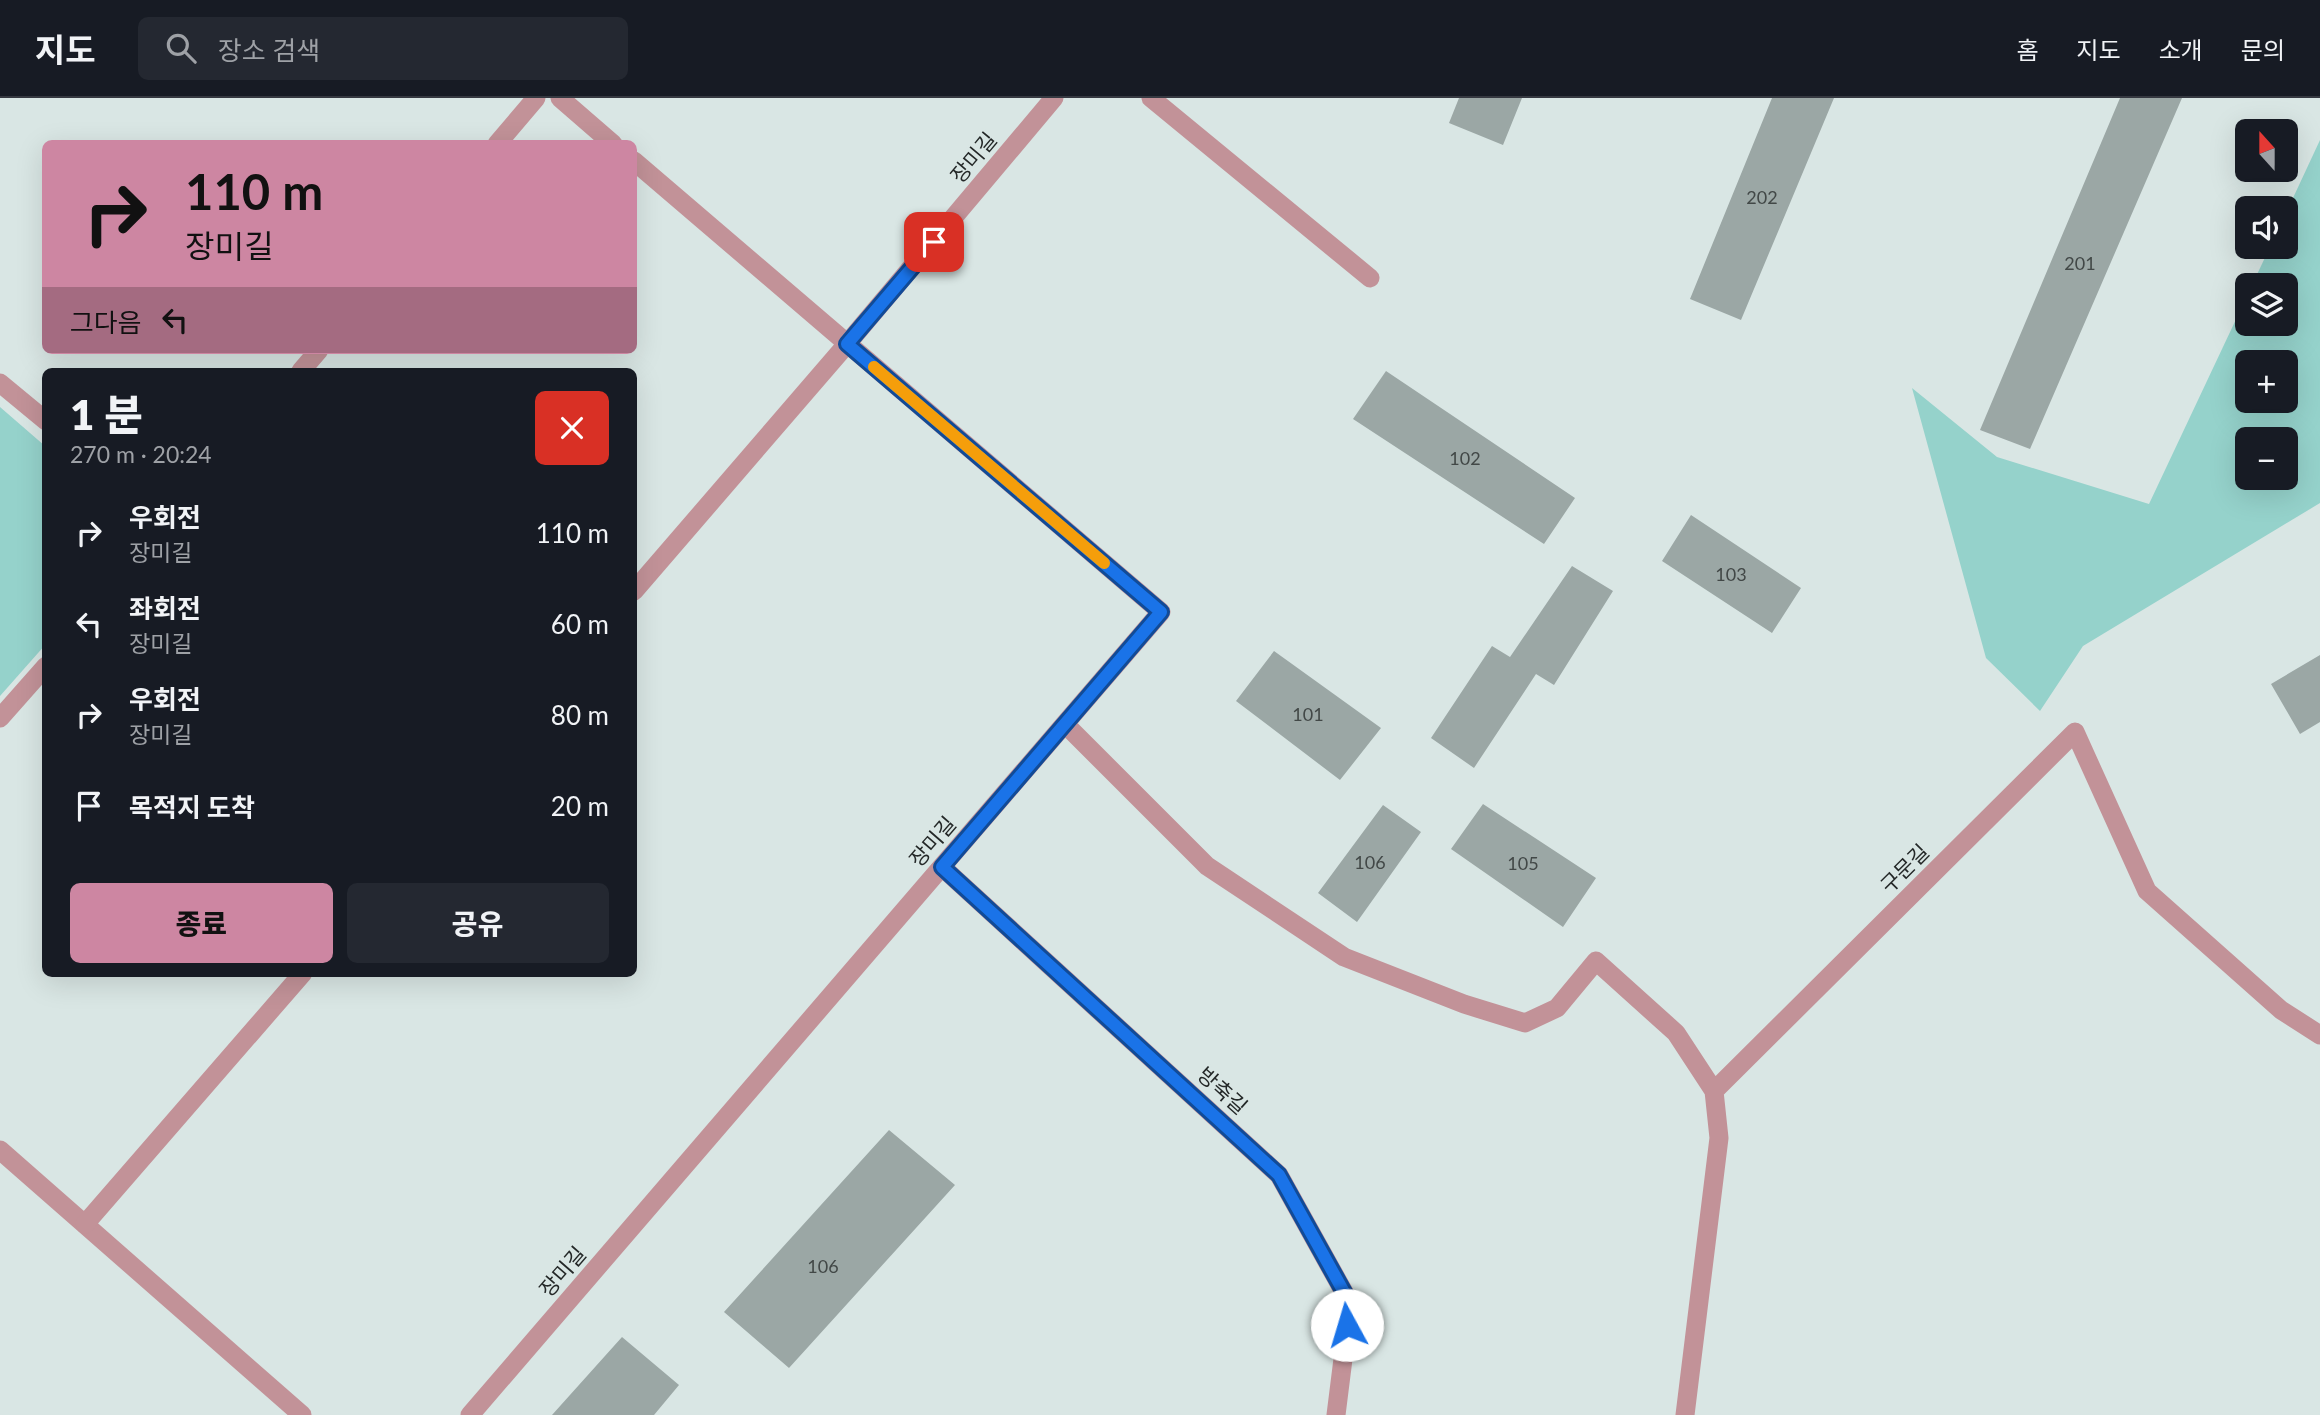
<!DOCTYPE html>
<html lang="ko">
<head>
<meta charset="utf-8">
<style>
	:root { --surface:#171b24; --page:#242831; --text:#f1f3f6; --muted:#9ea1a6; --line:#363941; --accent:#cd86a2 }
	body { margin:0; font-family:Lato,"Noto Sans KR",sans-serif; background:var(--page); color:var(--text); height:100vh; display:flex; flex-direction:column; font-size:26px; white-space:nowrap }
	* { box-sizing:border-box; margin:0 }
	p { font-size:23px; color:var(--muted) }
	.icon { flex:none; width:38px; height:38px; fill:none; stroke:currentColor; stroke-width:2; stroke-linecap:round; stroke-linejoin:round }
	.map { position:relative; flex:1; overflow:hidden }
	.sheet { position:absolute; left:42px; top:270px; width:595px; height:609px; display:flex; flex-direction:column; background:var(--surface); border-radius:10px; box-shadow:0 7px 28px #0002 }
	.sheet>* { flex:none }
	.guide { position:absolute; left:42px; top:42px; width:595px; height:214px; border-radius:10px; box-shadow:0 7px 28px #0002; background:#cd86a2; color:#111; overflow:hidden }
	.needle { width:46px; rotate:339deg }
	.buttons { position:absolute; left:2235px; top:21px; display:grid; gap:14px }
	.buttons a { display:grid; place-items:center; width:63px; height:63px; border-radius:10px; background:var(--surface); box-shadow:0 7px 28px #0002; font-size:35px }
	.pin { position:absolute; display:grid; place-items:center; width:60px; height:60px; color:#fff; margin:-30px; border-radius:14px; box-shadow:0 4px 10px #0006 }
	.me { position:absolute; width:77px; margin:-38px; rotate:354deg; stroke-linejoin:round; filter:drop-shadow(0 0 5px #0008) }
	.turn { display:flex; align-items:center; gap:24px; height:147px; padding:0 28px; font-size:32px }
	.turn .icon { width:91px; height:91px; stroke-width:2.5 }
	.turn b { display:block; font-size:49px; line-height:60px }
	.then { display:flex; align-items:center; height:66px; padding:0 28px; background:#0003; gap:14px; font-size:26px }
	.round { display:grid; place-items:center; flex:none; width:74px; height:74px; border-radius:10px; background:var(--page) }
	.summary { display:flex; align-items:center; justify-content:space-between; height:119px; padding:0 28px }
	h1 { font-size:42px; font-weight:800; line-height:52px }
	.primary-button { display:flex; gap:14px; margin-top:auto; padding:14px 28px }
	.primary-button a { flex:1; height:80px; border-radius:10px; background:var(--accent); color:#111; font-size:28px; font-weight:800; line-height:80px; text-align:center }
	.primary-button a+a { background:var(--page); color:var(--text) }
	ul { padding:0; list-style:none }
	li { display:flex; align-items:center; gap:21px; height:91px; padding:0 28px }
	li div { flex:1 }
	li b { display:block; font-size:26px }
	li em { font-style:normal }
	header { display:flex; align-items:center; gap:42px; box-sizing:border-box; height:98px; padding:0 35px; background:var(--surface); border-bottom:2px solid var(--line) }
	header strong { font-size:33px }
	nav { display:flex; gap:38px; margin-inline-start:auto; font-size:24px }
	.search { width:490px; height:63px; background:var(--page); display:flex; align-items:center; gap:18px; box-sizing:border-box; padding:0 24px; border-radius:10px; color:var(--muted); font-size:26px }
	.map>svg:first-child { display:block }
</style>
</head>
<body>
<header>
<strong>지도</strong>
<div class="search"><svg class="icon" aria-label="search" viewBox="0 0 24 24"><circle cx="10" cy="10" r="6"/><path d="M15 15l6 6"/></svg>장소 검색</div>
<nav><a>홈</a><a>지도</a><a>소개</a><a>문의</a></nav>
</header>
<div class="map">
<svg width="2320" height="1317" viewBox="0 0 2320 1317">
	<rect width="100%" height="100%" fill="#d9e6e4"/>
	<path fill="#95d2cb" fill-rule="evenodd" d="M2320,42V405L2083,548L2040,613L1986,560L1912,290L1997,359L2149,406L2247,198V226H2286V187H2252L2270,149H2286V115ZM2247,264H2286V303H2247ZM2247,341H2286V380H2247Z
		M0,309L45,348L46,546L0,598Z"/>
	<path fill="#9ba7a5" d="M1459,0H1522L1503,47L1449,25Z
		M1772,0H1834L1741,222L1690,201Z
		M2120,0H2182L2030,351L1980,332Z
		M1386,273L1575,400L1544,446L1353,321Z
		M1691,417L1801,490L1772,535L1662,463Z
		M1572,468L1613,493L1554,587L1536,576L1474,670L1431,640L1492,548L1510,559Z
		M1274,553L1381,630L1340,682L1236,603Z
		M2320,557V624L2300,636L2271,586Z
		M1483,706L1596,780L1563,829L1451,751Z
		M1383,707L1421,734L1357,824L1318,795Z
		M889,1032L955,1087L789,1270L724,1214Z
		M622,1239L679,1287L654,1317H552Z"/>
	<g fill="none" stroke-linecap="round" stroke-linejoin="round">
		<path stroke="#c29298" stroke-width="19" d="M0,1052L302,1317"/>
		<path stroke="#c29298" stroke-width="19" d="M560,0L613,46
			M1151,0L1370,180
			M497,46L536,0
			M301,273L319,252
			M0,285L46,323
			M634,493L847,246L1054,0
			M0,620L46,568
			M1065,626L1207,768L1344,859L1464,906L1525,925L1557,910L1596,863L1676,935L1714,993L1719,1040L1685,1317
			M942,769L1279,1077L1350,1205L1336,1317
			M1714,993L2075,634L2147,793L2281,912L2320,937
			M85,1126L303,875
			M470,1317L1161,514L634,63"/>
	</g>
	<g fill="none" stroke-linecap="round" stroke-linejoin="round">
		<defs>
			<path id="route" d="M934,144L847,246L1161,514L942,769L1279,1077L1350,1205L1347,1227"/>
		</defs>
		<use href="#route" stroke="#114b97" stroke-width="18"/>
		<use href="#route" stroke="#1a73e8" stroke-width="12"/>
		<path stroke="#f59e0b" stroke-width="12" d="M874,269L1104,465"/>
	</g>
	<g text-anchor="middle" stroke-width="5" stroke-linejoin="round" paint-order="stroke">
		<g font-size="18" fill="#424847">
			<text x="1762" y="106">202</text>
			<text x="2080" y="172">201</text>
			<text x="1465" y="367">102</text>
			<text x="1731" y="483">103</text>
			<text x="1308" y="623">101</text>
			<text x="1370" y="771">106</text>
			<text x="1523" y="772">105</text>
			<text x="823" y="1175">106</text>
		</g>
		<g font-size="21" fill="#242828" stroke="#d9e6e4">
			<text transform="translate(974 60) rotate(-50)" y="7">장미길</text>
			<text transform="translate(933 744) rotate(-49)" y="7">장미길</text>
			<text transform="translate(1905 771) rotate(-45)" y="7">구문길</text>
			<text transform="translate(1222 993) rotate(42)" y="7">방축길</text>
			<text transform="translate(563 1174) rotate(-49)" y="7">장미길</text>
		</g>
	</g>
</svg>
<div class="buttons">
<a><svg class="needle" viewBox="-14 -14 28 28"><path d="M0-13l5 13h-10z" fill="#e53935"/><path d="M0 13l5-13h-10z" fill="#9ea1a6"/></svg></a>
<a><svg class="icon" aria-label="sound" viewBox="0 0 24 24"><path d="M4 9h4l5-4v14l-5-4H4zM17 9q2 3 0 6"/></svg></a>
<a><svg class="icon" aria-label="layers" viewBox="0 0 24 24"><path d="M12 4l9 5-9 5-9-5zM3 14l9 5 9-5"/></svg></a>
<a>+</a>
<a>−</a>
</div>
<div class="pin" style="left:934px;top:144px;background:#d93025"><svg class="icon" aria-label="arrive" viewBox="0 0 24 24"><path d="M6 21V4h12l-3 4 3 4H6"/></svg></div>
<svg class="me" style="left:1347px;top:1227px" viewBox="-20 -20 40 40"><circle r="19" fill="#fff"/><path d="M0-13L10 11 0 6-10 11z" fill="#1a73e8"/></svg>
<div class="guide">
<div class="turn"><svg class="icon" aria-label="right" viewBox="0 0 24 24"><path d="M7 20v-9h11M14 6l5 5-5 5"/></svg><div><b>110 m</b>장미길</div></div>
<div class="then">그다음<svg class="icon" aria-label="left" viewBox="0 0 24 24"><path d="M17 20v-9H6M10 6l-5 5 5 5"/></svg></div>
</div>
<section class="sheet">
<div class="summary"><div><h1>1 분</h1><p>270 m · 20:24</p></div><a class="round" style="background:#d93025;color:#fff"><svg class="icon" aria-label="close" viewBox="0 0 24 24"><path d="M6 6l12 12M18 6L6 18"/></svg></a></div>
<ul>
<li><svg class="icon" aria-label="right" viewBox="0 0 24 24"><path d="M7 20v-9h11M14 6l5 5-5 5"/></svg><div><b>우회전</b><p>장미길</p></div><em>110 m</em></li>
<li><svg class="icon" aria-label="left" viewBox="0 0 24 24"><path d="M17 20v-9H6M10 6l-5 5 5 5"/></svg><div><b>좌회전</b><p>장미길</p></div><em>60 m</em></li>
<li><svg class="icon" aria-label="right" viewBox="0 0 24 24"><path d="M7 20v-9h11M14 6l5 5-5 5"/></svg><div><b>우회전</b><p>장미길</p></div><em>80 m</em></li>
<li><svg class="icon" aria-label="arrive" viewBox="0 0 24 24"><path d="M6 21V4h12l-3 4 3 4H6"/></svg><div><b>목적지 도착</b></div><em>20 m</em></li>
</ul>
<div class="primary-button"><a>종료</a><a>공유</a></div>
</section>
</div>
</body>
</html>
